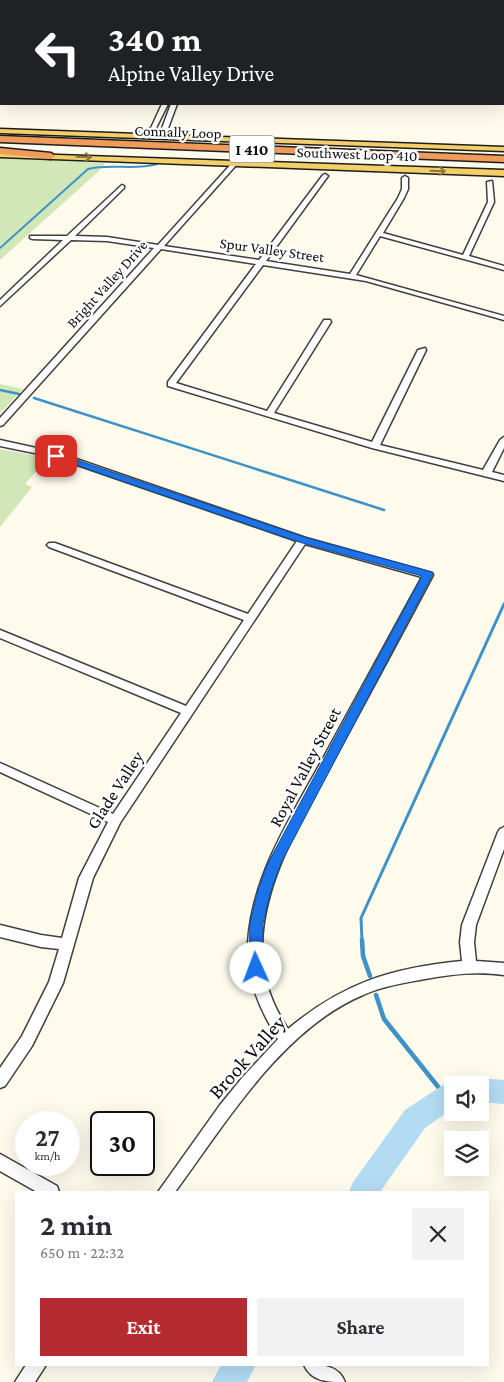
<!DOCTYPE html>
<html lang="en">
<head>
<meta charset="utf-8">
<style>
	:root { --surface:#fff; --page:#f2f2f3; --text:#2b2b33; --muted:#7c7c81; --accent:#b62a32 }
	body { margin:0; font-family:"Crimson Pro",serif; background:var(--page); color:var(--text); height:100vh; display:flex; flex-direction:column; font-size:19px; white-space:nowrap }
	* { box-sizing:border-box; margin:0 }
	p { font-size:16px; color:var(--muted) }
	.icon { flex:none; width:28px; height:28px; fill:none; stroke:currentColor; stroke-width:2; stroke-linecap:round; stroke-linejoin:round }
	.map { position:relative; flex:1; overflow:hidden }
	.side { position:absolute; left:15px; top:1191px; width:474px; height:175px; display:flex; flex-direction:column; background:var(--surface); border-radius:0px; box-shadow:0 5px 20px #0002 }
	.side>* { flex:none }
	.hud { position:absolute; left:0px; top:0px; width:505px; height:105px; box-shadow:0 5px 20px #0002; background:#202124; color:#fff; overflow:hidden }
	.tools { position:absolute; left:444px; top:1076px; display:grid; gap:10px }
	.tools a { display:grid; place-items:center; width:45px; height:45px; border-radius:0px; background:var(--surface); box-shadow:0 5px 20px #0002; font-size:25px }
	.speed { position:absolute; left:15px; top:1111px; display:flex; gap:10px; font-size:25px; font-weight:700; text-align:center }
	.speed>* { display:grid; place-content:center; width:65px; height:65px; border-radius:50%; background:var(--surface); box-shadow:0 5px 20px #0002; line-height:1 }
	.speed small { font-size:12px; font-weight:400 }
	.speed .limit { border:2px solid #111; border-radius:8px; background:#fff; color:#111 }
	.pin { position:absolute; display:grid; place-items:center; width:42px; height:42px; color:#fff; margin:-21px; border-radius:10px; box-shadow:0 2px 8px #0006 }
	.me { position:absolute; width:55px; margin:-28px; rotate:358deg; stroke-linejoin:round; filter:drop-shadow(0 0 4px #0008) }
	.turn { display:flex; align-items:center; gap:18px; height:105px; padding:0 25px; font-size:22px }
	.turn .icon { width:65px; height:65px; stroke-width:2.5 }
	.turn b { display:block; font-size:35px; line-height:42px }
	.round { display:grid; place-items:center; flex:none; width:52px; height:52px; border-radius:0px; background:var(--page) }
	.summary { display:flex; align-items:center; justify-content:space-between; height:85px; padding:0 25px }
	h1 { font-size:30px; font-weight:700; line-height:38px }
	.button { display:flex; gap:10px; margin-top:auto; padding:10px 25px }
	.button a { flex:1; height:58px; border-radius:0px; background:var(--accent); color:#fff; font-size:20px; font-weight:700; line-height:58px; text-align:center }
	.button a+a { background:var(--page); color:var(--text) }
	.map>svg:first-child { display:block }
</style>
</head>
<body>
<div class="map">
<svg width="504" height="1382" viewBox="0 0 504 1382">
	<rect width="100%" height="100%" fill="#fefaec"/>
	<path fill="#d1e7b7" d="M0,158L105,163L100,170L0,260Z
		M0,384L23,389L0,413Z
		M0,449L48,458L25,484L32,487L0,527Z"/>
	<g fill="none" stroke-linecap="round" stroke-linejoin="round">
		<path stroke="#3d92c8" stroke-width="2" d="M0,248L88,169C111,163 134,171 157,164"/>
		<path stroke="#3d92c8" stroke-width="2.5" d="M0,390L19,394
			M34,398L384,510"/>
		<path stroke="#3d92c8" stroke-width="3" d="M362,941L361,918L504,604"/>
		<path stroke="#3d92c8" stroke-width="4.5" d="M362,940L363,956L370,976
			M376,995L384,1019L447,1098"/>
		<path fill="#b3dcf3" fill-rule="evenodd" d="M480,1078L504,1080V1104L480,1102V1085H469L471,1081Z
			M452,1081L461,1085H452V1109L425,1128L380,1192H349L353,1182L405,1110L443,1085Z
			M221,1365H256L247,1382H212Z"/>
		<defs>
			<path id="minor" d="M1,50V55L0,56V51Z
				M0,71H1V75H0Z
				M0,88H1V92H0Z
				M162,104H168L155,130L132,137V135L151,128Z
				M171,104H177L167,131L180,137V139C173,140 166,136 161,131Z
				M233,162L238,163L164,246L259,260L323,175L325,174L328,176L266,261L350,274L398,198L402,189V178L405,176L408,178V189L404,198L383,233L463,255L488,202L487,182L492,181L494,202L469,256L504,266V270L380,236L356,275L504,316V320L366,281L263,265L176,383L267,411L324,320H330L331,322L274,413L372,442L418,350L425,348L426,350L380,445L483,470L500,440L504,437V448L492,472L504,475V481L372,448L168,386V382L256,264L161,249L3,425L0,426V418L154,248L107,241L71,240L0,306V300L63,240L32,239L30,238V236H67L122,185L124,186V188L75,236L107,237L158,245Z
				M0,440L59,453L306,538L432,573L433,575C402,634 370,693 338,752C307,811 264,875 262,944C261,975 271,1003 288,1029C343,983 391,968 462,961L460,942L462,925L498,832L500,829L504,827V849L476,925L474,942L476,961L504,963V975C477,971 452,974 425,979C404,983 383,986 363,995C282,1029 225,1124 175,1192H158L220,1105L242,1078L278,1039C260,1010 246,979 248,943C252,874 294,812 326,753C358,694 390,635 422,577L305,544L120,823L93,878L63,983L32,1046L5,1086L0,1088V1068L22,1036L49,982L59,949L41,947L0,937V925L41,935L62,938L79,878L108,822L0,772V763L113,814L181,713L0,638V630L186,706L244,620L49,547L47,545L49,543H55L248,614L297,541L54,457L0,446Z
				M0,1154L57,1186L59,1192H37L0,1171Z
				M26,1365H46L35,1382H15Z
				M304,1365C321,1365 338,1364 345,1382C328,1382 312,1382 304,1365Z"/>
			<path id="major" d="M0,129L504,147V151L0,133Z
				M0,153L504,170V176L0,157Z"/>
			<path id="highway" d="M0,136L504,156V162L0,142Z
				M0,148L51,153L55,156L51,159L0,154Z"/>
		</defs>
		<use href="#minor" stroke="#3f3f3f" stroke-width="3"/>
		<use href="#major" stroke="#1d1d1d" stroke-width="3"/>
		<use href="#highway" stroke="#1d1d1d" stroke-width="3"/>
		<use href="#minor" fill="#fff" fill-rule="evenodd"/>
		<use href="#major" fill="#f3cf67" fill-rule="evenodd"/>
		<use href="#highway" fill="#ef9c5a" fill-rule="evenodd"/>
	</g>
	<defs><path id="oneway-shaft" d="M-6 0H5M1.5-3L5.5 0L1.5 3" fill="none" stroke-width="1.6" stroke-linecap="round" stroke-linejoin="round" transform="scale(1.25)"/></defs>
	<g stroke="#8b773e">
		<use href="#oneway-shaft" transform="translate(84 157) rotate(2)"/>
		<use href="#oneway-shaft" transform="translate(438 171) rotate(2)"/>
	</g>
	<path fill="#1a73e8" stroke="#114b97" d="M56,453L307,538L432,572L433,574L281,863L271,890L263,923V968L261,972L256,974L251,972L249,968L250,923L258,890L268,863L422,576L299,542L53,457V454Z"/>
	<g text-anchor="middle" stroke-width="5" stroke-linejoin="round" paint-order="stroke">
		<g font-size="15" fill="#0c0c0c" stroke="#fff">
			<text transform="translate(178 132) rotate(2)" y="5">Connally Loop</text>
			<text transform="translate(357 154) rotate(2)" y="5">Southwest Loop 410</text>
			<text transform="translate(272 250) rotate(8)" y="5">Spur Valley Street</text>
			<text transform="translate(107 284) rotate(-48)" y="5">Bright Valley Drive</text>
		</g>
		<rect fill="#fff" stroke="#555" stroke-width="1" x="229.5" y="135.5" width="45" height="27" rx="4"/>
		<g font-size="16" font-weight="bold" fill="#0c0c0c">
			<text x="252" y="155">I 410</text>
		</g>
		<g font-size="18" fill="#0c0c0c" stroke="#fff">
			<text transform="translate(305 767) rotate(-62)" y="6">Royal Valley Street</text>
			<text transform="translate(115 790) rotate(-57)" y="6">Glade Valley</text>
		</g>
		<g font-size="21" fill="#0c0c0c" stroke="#fff">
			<text transform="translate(247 1057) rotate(-48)" y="7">Brook Valley</text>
		</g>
	</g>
</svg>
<div class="tools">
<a><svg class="icon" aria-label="sound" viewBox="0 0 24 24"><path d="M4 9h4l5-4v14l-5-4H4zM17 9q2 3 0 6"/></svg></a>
<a><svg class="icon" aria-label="layers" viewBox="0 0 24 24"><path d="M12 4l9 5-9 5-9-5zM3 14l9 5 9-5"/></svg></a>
</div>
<div class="speed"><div>27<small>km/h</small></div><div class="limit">30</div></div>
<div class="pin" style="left:56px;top:456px;background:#d93025"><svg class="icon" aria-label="arrive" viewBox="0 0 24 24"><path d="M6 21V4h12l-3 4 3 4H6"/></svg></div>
<svg class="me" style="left:256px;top:968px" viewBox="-20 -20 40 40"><circle r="19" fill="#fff"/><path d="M0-13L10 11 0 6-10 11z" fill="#1a73e8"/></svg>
<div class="hud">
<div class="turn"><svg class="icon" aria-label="left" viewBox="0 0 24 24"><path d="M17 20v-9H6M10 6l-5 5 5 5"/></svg><div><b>340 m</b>Alpine Valley Drive</div></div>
</div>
<section class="side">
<div class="summary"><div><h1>2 min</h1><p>650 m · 22:32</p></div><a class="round"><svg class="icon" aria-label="close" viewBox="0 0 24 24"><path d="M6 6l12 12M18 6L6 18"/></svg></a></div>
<div class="button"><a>Exit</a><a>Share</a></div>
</section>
</div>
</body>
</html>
